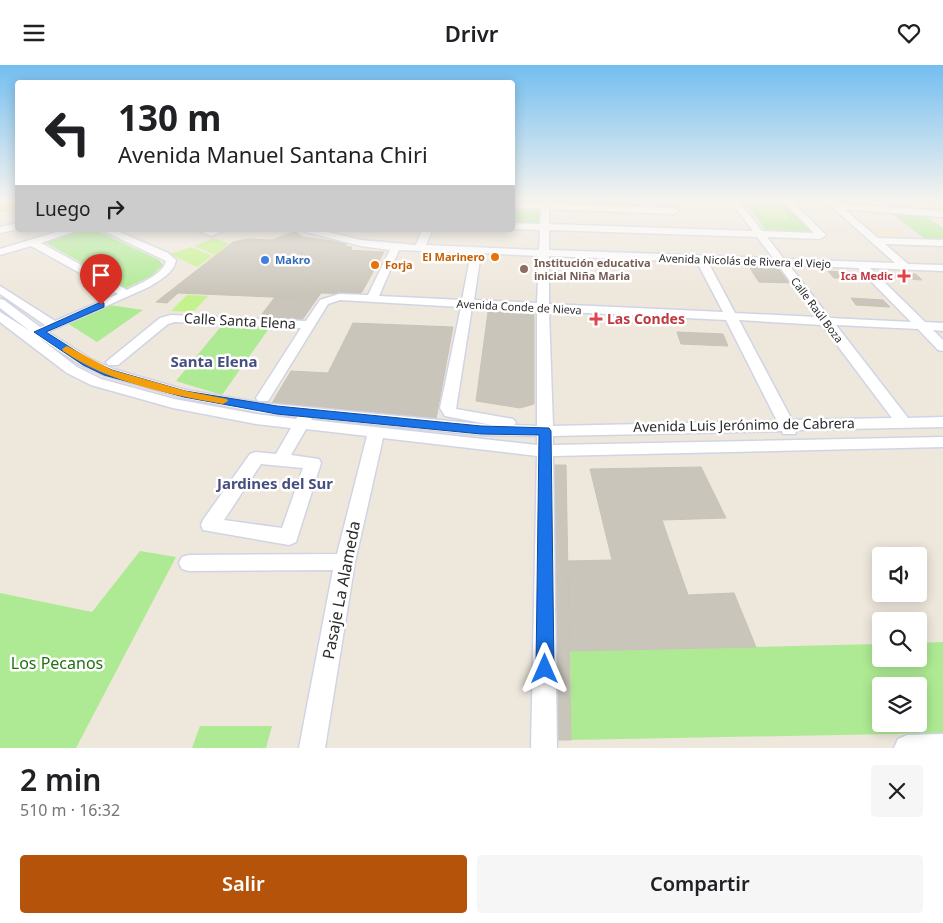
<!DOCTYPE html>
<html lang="es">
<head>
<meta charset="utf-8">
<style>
	:root { --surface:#fff; --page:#f6f6f6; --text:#202124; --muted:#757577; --accent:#b45309 }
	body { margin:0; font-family:"Noto Sans",sans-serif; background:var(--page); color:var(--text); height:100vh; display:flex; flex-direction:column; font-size:19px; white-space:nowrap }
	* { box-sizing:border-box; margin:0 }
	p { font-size:16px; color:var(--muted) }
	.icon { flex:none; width:28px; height:28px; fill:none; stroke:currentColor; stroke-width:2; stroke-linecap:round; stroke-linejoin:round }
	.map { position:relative; height:683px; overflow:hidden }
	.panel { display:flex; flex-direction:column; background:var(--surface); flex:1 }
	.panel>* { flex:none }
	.top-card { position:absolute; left:15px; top:15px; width:500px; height:152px; border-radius:5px; box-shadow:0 2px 12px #0003; background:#fff; color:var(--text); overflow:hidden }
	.buttons { position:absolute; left:872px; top:482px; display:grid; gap:10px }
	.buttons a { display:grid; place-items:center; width:55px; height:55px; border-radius:5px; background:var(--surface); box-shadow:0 2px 12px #0003; font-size:25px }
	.pin { position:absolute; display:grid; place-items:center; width:42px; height:42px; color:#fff; margin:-51px -21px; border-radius:50% 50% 50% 0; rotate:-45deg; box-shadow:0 0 5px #0007 }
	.pin .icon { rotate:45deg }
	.me { position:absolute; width:55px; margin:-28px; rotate:0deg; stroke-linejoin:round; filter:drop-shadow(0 0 4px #0008) }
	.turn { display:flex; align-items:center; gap:18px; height:105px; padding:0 20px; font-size:22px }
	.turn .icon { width:65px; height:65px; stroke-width:2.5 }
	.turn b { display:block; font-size:35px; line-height:42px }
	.then { display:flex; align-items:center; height:48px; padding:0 20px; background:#0003; gap:10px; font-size:19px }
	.round { display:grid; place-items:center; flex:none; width:52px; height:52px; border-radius:5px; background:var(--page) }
	.head { display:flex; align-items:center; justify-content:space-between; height:85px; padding:0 20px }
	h1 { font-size:30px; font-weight:600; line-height:38px }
	.action { display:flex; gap:10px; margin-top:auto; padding:10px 20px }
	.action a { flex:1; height:58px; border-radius:5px; background:var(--accent); color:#fff; font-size:20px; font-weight:600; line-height:58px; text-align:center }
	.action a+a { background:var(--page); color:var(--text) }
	header { display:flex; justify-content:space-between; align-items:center; height:65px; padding:0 20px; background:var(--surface); font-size:22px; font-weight:600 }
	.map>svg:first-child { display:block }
</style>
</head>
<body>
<header><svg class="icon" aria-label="menu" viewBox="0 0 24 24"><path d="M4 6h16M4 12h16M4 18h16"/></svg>Drivr<svg class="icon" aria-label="heart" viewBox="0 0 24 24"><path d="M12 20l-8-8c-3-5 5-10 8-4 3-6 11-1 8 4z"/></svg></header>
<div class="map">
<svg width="943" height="683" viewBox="0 0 943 683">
	<rect width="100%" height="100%" fill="#eee7dc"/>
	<path fill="#f2e6c9" d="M868,163L896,164L909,175L883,174Z"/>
	<path fill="#aeea93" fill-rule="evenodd" d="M742,134H780L815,169L768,168Z
		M513,141L540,142L539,160L513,159Z
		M891,148L923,150L943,163V176L926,175Z
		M81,165H96L159,195L163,200L151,211L126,223L43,176Z
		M109,240L143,245L97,277L67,258Z
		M223,259L270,262L222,330L176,316Z
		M140,486L176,492L76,683H0V528L92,547Z
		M943,577V668L571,675L570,586L881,579V594H919V578ZM881,621H919V659H881Z
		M200,661H272L266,683H192Z"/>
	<path fill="#c4f38d" d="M755,141H778L790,155L766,154Z
		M214,173L229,179L215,190L194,181Z
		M191,182L212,191L197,202L170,189Z
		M187,230L208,231L193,247L171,246Z"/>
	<path fill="#c9c5ba" stroke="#cac3b5" d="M512,134H531L530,139L512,138Z
		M556,134H578V140L556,139Z
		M583,134L606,135L607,141L584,140Z
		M611,135L633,136L635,141H612Z
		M295,166L303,172L347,178L345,181L352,182L351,185L330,184L294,233L178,228L167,238L156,237L233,177L247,174L272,175Z
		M330,184L384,187L362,227L358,229L321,228L302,255L259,253L275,232L294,233Z
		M748,199L778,200L785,209L753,208Z
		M828,206L857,208L863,214L834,213Z
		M753,208L785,209L792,218L759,217Z
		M887,208L916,209L922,215L892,213Z
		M851,233L883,235L890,242L856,240Z
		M488,247L531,248L534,250V339L520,343L476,336Z
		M353,258L453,262L436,354L272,338L291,306L328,308Z
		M677,267L723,269L728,281L681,279Z
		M554,400H566L571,675H554Z
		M701,402L726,453L662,455L688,530L734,528L756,582L570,586L568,496L612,495L590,404Z"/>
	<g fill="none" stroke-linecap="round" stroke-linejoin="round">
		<defs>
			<path id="minor" d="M541,134H549V139L674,143L678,146L674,149L549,144V159L753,166L729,134H737L762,166L814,168L781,134H790L826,170L820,174L767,172L784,194L895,198L823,134H832L837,139L943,146V152L844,144L878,173L943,175V181L885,179L908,199L943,200V206L870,203L925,257L943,258V266L933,265L943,275V286L938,285L918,264L836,260L908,353L943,352V362L797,365L795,369H783L782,366L553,371V380L943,372V382L553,391L557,683H531L537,391L383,373L355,497L325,683H299L333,505L189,506L182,504L179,498L182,492L189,490L337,489L367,371L306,364L291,390L319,394L321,398L296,477L289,480L203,465L201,460L203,455L250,389L256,387L276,389L291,363L256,359L173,343L91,320L67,308L0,257V247L30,266L0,243V234L4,235L40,262L45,260L0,229V221L55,256L118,229L31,181L0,190V184L63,165H78L41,178L127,225C138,219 163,210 166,196L102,165H115L168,188L176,195C174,208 160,215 149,222L48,267L91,294L113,304L186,325L262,338L492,360L445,351L440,343L461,242L340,235L328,239L270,333L268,336H258L256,333L301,263L175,257L168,259L118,300H108L106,297L160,253L171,250L306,256L320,235L339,229L368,230L390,185L361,181L306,167L304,165H320L361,175L416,180L422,165H432L426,180L539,185L540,165L512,164V158L540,159L541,144L512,143V137L541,139ZM549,165L757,172L773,193L549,185ZM399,185L471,188L462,235L379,231ZM481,188L539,191L537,238L474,235ZM549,191L697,197L723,247L549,239ZM708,197L778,200L817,252L735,248ZM789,200L858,203L911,257L830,253ZM472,242L537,245V361L514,360L516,358L513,354L456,344ZM549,246L726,255L777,356L553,361ZM739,255L822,260L892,353L792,355ZM38,272L81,300L103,310L184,333L262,348L298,351L296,354L256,349L174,334L101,314L77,302ZM312,353L481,370L537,371V380L311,355ZM261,399L303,403L282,463L224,455Z
				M18,158V164L0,168V162Z
				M197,165H225L211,171Z
				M943,669V683H894L898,674L907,670Z"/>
			<path id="major" d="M921,134H943V138L926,137Z
				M18,136V142L0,146V140Z"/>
		</defs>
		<use href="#minor" stroke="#d1d4e5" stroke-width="3"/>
		<use href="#major" stroke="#c8c8c8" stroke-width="2"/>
		<use href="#minor" fill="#fff" fill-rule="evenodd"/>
		<use href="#major" fill="#ffdc50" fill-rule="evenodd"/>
	</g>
	<linearGradient id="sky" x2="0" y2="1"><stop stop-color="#73bef0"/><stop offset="0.59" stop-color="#f7f4ef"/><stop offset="1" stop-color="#f7f4ef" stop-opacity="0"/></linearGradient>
	<rect width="943" height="229" fill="url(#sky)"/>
	<path fill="#1a73e8" stroke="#114b97" d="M101,237L104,238V242L46,267L90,295L112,305L185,326L277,341L481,361L549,363L551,366L554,604L551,610L545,612L538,610L536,604L539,370L481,369L277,349L184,332L104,310L83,300L34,267Z"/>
	<path fill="#f59e0b" d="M67,281L112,305L186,326L227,334L228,336L223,339C168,329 110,318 63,286L62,284Z"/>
	<g fill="#e8710a" stroke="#fff" stroke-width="2">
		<circle cx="495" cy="192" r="5"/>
		<circle cx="375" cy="200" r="5"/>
	</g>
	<circle fill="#3f7fe0" stroke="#fff" stroke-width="2" cx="265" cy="195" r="5"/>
	<circle fill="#8d6e63" stroke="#fff" stroke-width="2" cx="524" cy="204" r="5"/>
	<g fill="#e0444e" stroke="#fff" stroke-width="2">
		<path d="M901.5 203.5h5v5h5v5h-5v5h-5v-5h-5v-5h5z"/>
		<path d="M593.5 246.5h5v5h5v5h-5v5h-5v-5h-5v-5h5z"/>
	</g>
	<g text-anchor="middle" stroke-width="5" stroke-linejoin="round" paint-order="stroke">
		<g font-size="11" font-weight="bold" fill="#c56008" stroke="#fff" text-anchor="end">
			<text x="485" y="196">El Marinero</text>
			<text x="385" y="204" text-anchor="start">Forja</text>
		</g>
		<g font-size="11" font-weight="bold" fill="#366cbe" stroke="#fff" text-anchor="start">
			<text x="275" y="199">Makro</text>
		</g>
		<g font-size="11" fill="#2b2b2b" stroke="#fff">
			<text transform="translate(745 196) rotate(2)" y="4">Avenida Nicolás de Rivera el Viejo</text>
			<text transform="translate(519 242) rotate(3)" y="4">Avenida Conde de Nieva</text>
			<text transform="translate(817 245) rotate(53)" y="4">Calle Raúl Boza</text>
		</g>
		<g font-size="11" font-weight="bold" fill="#785e54" stroke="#fff" text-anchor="start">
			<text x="534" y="202">Institución educativa<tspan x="534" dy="13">inicial Niña Maria</tspan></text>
		</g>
		<g font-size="11" font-weight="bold" fill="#be3a42" stroke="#fff" text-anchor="end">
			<text x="893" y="215">Ica Medic</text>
		</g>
		<g font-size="14" font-weight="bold" fill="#be3a42" stroke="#fff" text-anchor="start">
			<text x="607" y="259">Las Condes</text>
		</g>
		<g font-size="14" fill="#2b2b2b" stroke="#fff">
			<text transform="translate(240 256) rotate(3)" y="5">Calle Santa Elena</text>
			<text transform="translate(744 360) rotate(-1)" y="5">Avenida Luis Jerónimo de Cabrera</text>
		</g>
		<g font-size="15" font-weight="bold" fill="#464f81" stroke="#fff">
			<text x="214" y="302">Santa Elena</text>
			<text x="275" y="424">Jardines del Sur</text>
		</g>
		<g font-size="16" fill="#2b2b2b" stroke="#fff">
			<text transform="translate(341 525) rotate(-79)" y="6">Pasaje La Alameda</text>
		</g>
		<g font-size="16" fill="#237013" stroke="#fff">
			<text x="57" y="604">Los Pecanos</text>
		</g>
	</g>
</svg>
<div class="buttons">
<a><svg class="icon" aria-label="sound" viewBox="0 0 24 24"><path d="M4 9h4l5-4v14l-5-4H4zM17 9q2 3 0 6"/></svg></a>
<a><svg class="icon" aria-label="search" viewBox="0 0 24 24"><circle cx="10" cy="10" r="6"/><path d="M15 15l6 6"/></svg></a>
<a><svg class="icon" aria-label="layers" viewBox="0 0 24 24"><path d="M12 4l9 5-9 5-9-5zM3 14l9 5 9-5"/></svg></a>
</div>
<div class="pin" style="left:101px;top:240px;background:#d93025"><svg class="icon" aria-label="arrive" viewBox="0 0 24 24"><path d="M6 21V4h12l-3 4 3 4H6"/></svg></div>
<svg class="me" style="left:545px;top:604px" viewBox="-20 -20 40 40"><path d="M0-17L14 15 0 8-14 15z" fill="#1a73e8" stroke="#fff" stroke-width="4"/></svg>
<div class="top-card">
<div class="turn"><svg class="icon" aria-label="left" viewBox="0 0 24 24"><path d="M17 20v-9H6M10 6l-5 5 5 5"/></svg><div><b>130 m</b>Avenida Manuel Santana Chiri</div></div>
<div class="then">Luego<svg class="icon" aria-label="right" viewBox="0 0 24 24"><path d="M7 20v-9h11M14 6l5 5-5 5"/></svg></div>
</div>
</div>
<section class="panel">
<div class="head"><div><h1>2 min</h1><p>510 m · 16:32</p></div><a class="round"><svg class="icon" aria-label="close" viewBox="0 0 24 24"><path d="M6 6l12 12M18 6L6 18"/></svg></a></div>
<div class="action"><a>Salir</a><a>Compartir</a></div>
</section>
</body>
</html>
